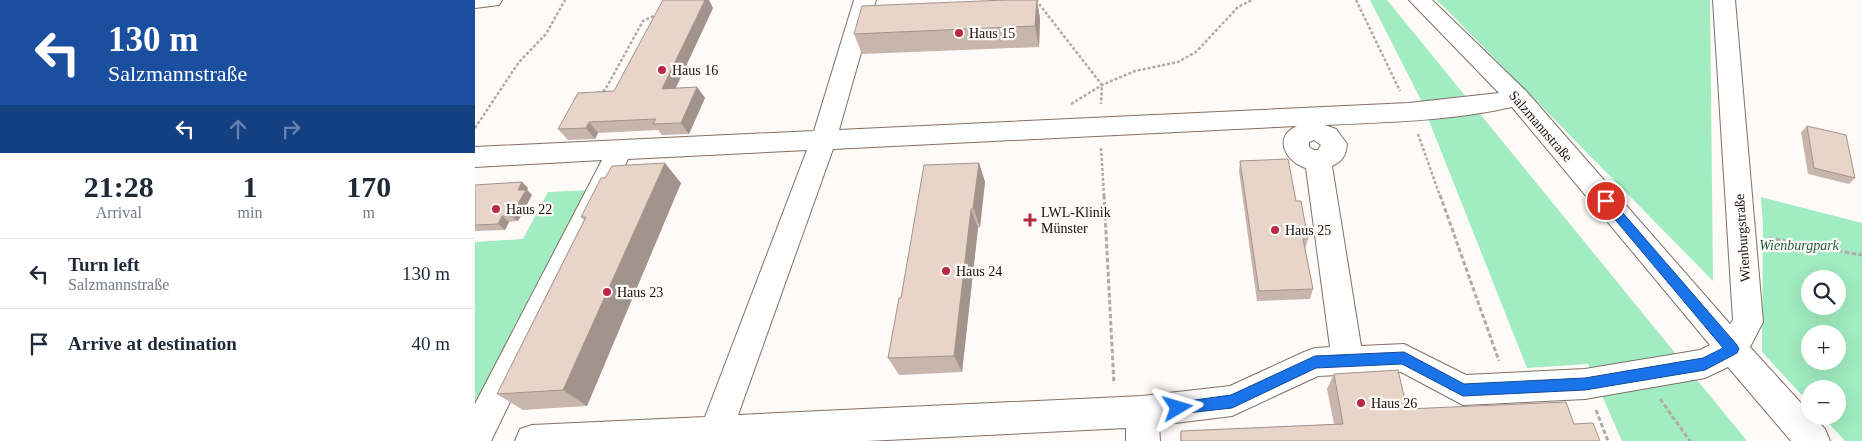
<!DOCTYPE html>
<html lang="en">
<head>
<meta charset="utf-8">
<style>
	:root { --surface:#fff; --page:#f6f6f7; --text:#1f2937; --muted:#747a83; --line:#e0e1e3 }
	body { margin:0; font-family:"Times New Roman",serif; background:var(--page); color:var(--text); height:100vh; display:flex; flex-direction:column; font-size:19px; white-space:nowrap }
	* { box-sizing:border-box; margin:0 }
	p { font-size:16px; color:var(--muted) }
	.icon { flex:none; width:28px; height:28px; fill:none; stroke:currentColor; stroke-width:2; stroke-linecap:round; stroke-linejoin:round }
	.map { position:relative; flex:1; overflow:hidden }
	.panel { display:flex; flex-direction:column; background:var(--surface); width:475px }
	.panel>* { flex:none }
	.hud { background:#1a4fa0; color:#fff; overflow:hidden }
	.tools { position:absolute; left:1326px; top:270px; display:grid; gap:10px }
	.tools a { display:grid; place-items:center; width:45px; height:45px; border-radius:50%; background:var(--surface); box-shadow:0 5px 20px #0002; font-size:25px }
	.pin { position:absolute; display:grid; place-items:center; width:42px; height:42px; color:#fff; margin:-21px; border:2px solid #fff; border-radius:50%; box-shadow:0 1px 5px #0007 }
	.me { position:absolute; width:55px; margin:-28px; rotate:83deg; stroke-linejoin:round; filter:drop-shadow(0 0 4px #0008) }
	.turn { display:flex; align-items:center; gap:18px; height:105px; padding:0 25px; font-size:22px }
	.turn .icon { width:65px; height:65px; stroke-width:2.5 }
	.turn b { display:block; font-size:35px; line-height:42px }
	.lanes { display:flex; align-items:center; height:48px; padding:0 25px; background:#0003; justify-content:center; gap:25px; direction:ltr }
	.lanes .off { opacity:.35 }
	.eta { display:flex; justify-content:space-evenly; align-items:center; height:85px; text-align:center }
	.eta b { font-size:30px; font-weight:700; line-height:35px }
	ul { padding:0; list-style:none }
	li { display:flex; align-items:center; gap:15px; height:70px; padding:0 25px; border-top:1px solid var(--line) }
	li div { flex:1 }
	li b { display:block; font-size:19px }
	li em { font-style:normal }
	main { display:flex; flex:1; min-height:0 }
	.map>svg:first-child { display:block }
</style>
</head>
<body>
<main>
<section class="panel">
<div class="hud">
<div class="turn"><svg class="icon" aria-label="left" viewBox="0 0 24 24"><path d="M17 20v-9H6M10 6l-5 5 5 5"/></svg><div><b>130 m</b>Salzmannstraße</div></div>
<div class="lanes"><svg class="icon" aria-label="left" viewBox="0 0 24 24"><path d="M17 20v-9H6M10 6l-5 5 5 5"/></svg><svg class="icon off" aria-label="ahead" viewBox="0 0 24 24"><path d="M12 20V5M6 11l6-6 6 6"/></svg><svg class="icon off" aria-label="right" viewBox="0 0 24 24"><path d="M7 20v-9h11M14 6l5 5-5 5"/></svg></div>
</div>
<div class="eta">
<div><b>21:28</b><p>Arrival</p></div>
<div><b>1</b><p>min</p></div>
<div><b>170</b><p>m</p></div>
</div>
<ul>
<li><svg class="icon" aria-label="left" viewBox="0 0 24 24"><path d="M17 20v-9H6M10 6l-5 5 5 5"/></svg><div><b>Turn left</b><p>Salzmannstraße</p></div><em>130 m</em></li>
<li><svg class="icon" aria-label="arrive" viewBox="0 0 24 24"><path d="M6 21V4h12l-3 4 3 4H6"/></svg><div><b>Arrive at destination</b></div><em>40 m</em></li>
</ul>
</section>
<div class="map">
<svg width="1387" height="441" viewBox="0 0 1387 441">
	<rect width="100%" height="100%" fill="#fefaf8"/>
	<path fill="#a1ecc0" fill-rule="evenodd" d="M895,0H912L1272,441H1147L1113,364L1052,368L945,98Z
		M961,0H1235L1238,281L967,5Z
		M116,190L0,415V242L48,239L73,192Z
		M1286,197L1387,223V441H1370L1347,416H1362V389H1335V404L1287,352L1288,224ZM1335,279H1362V306H1335ZM1335,334H1362V361H1335Z"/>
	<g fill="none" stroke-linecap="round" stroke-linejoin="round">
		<defs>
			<path id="minor" d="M0,0H27L24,5L0,8Z
				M379,0H401L364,130L934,103L1024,93L934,0H957L1051,91L1255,324L1258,320L1238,0H1260L1288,322L1275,347L1335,413V416H1338L1350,429L1355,441H1316L1253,367L1230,378L1110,399L988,405L926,372L843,376L757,416L684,425L685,441H651V428L392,441H40L45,429L57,425L230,417L332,150L153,159L16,441H0V404L127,160L0,167V147L339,131ZM1037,107L1235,345L1225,350L1110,369L991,375L929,344L886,346L857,166C868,161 871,155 872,144L861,129L850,125C912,122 976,121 1037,107ZM822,126C797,137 811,162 831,168L855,347L840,348L829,352L755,386L667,396L263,415L358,149ZM839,140L846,145L843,150H839L834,147V142Z"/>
		</defs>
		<use href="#minor" stroke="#806f64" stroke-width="2"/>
		<path stroke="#b0aba9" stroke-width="2.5" stroke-dasharray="3 2" stroke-linecap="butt" d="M561,0L627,85L626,104
			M881,0L925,91
			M123,93L130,90L168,21L181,15
			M596,104L627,85L660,71L703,62L721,52L763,7L777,0
			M0,128L44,62L71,34L90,0
			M943,134L965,196
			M626,148L629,196"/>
		<path stroke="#b0aba9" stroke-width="3" stroke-dasharray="4.5 2.5" stroke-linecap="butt" d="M629,195L639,384
			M965,195L1024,361
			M1294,238L1387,255
			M1185,399L1215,441
			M1121,410L1133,441"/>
		<use href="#minor" fill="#fff" fill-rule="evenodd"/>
	</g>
	<path fill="#c8b6ac" d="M562,0L565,19L564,47L387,54L379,34Z
		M238,8L201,88L222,87L230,98L214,134L187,135L183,130L123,133L120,139L93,140L83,129L139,91Z
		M1332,126L1380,178L1374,184L1333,174L1326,132Z
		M765,161L821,201L833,239L830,249L838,289L835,299L782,301L764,171Z
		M504,163L510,182L505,227L503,228L487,372L424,375L413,358L426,298Z
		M47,182L53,188L52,190L57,195L43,221L34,222L30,230L0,231V185Z
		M206,183L112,406L48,410L22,394L109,220L106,217Z
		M859,374L932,409L1099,424L1125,441H705L706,431L859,424L852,389Z"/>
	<path fill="#a2948c" d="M230,0H234L238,8L195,100L187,89Z
		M562,0L565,19L564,47L560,26Z
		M222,87L230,98L214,134L206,123Z
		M114,122L123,133L120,139L111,128Z
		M190,163L206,183L112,406L88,390Z
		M504,163L510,182L505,227L498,208Z
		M47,182L53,188L52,190L57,195L43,221L36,216L43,190Z
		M496,209L503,228L487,372L479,356Z
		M27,216L34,222L30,230L23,224Z"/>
	<path fill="#e8d4c8" stroke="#a2948c" d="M188,0H230L187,89L222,87L206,123L178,124L181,119L114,122L111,128L83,129L103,93L139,91Z
		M530,0H562L560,26L379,34L387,6Z
		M1332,126L1371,135L1380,178L1339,168Z
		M813,159L821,201H826L833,239H828L838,289L784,291L765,161Z
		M190,163L88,390L22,394L111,217H106L126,178H130L137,166Z
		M504,163L498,208L496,209L479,356L413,358L424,298H426L449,165Z
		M47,182L43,190H51L36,216H27L23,224L0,225V185Z
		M923,370L932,409L1091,402L1099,424L1118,423L1125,441H706V431L868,424L859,374Z"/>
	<path fill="#1a73e8" stroke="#114b97" d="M1131,197L1135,198L1262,345L1264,349L1262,353L1230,370L1110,390L988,396L927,364L841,368L757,408L703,414L698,412L696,408L698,403L756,395L840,356L929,352L989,384L1110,378L1228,358L1248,348L1127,204L1125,201Z"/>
	<g fill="#ba2847" stroke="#fefaf8" stroke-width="2">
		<circle cx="484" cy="33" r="5"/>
		<circle cx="187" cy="70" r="5"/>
		<circle cx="21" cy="209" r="5"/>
		<path d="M552.5 212.5h5v5h5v5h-5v5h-5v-5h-5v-5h5z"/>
		<circle cx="800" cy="230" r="5"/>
		<circle cx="471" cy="271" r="5"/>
		<circle cx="132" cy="292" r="5"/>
		<circle cx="886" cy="403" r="5"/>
	</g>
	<g text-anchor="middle" stroke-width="4.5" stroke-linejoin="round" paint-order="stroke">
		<g font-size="14" fill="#160f0b" stroke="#fefaf8" text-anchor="start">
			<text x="494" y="38">Haus 15</text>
			<text x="197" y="75">Haus 16</text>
			<text x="31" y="214">Haus 22</text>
			<text x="566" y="217">LWL-Klinik<tspan x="566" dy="16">Münster</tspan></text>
			<text x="810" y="235">Haus 25</text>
			<text x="481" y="276">Haus 24</text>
			<text x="142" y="297">Haus 23</text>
			<text x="896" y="408">Haus 26</text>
		</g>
		<g font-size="14" fill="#160f0b" stroke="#fefaf8">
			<text transform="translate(1066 126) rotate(49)" y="5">Salzmannstraße</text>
			<text transform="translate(1267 238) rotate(-94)" y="5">Wienburgstraße</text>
		</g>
		<g font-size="14" font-style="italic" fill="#235d3f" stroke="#fefaf8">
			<text x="1324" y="250">Wienburgpark</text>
		</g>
	</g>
</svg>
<div class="tools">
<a><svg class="icon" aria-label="search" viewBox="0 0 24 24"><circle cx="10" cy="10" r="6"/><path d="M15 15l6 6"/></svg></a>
<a>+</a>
<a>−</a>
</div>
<div class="pin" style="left:1131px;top:201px;background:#d93025"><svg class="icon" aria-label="arrive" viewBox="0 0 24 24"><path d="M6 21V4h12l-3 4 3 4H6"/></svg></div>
<svg class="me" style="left:703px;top:408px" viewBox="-20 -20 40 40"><path d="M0-17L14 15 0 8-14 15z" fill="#1a73e8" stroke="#fff" stroke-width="4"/></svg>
</div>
</main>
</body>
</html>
